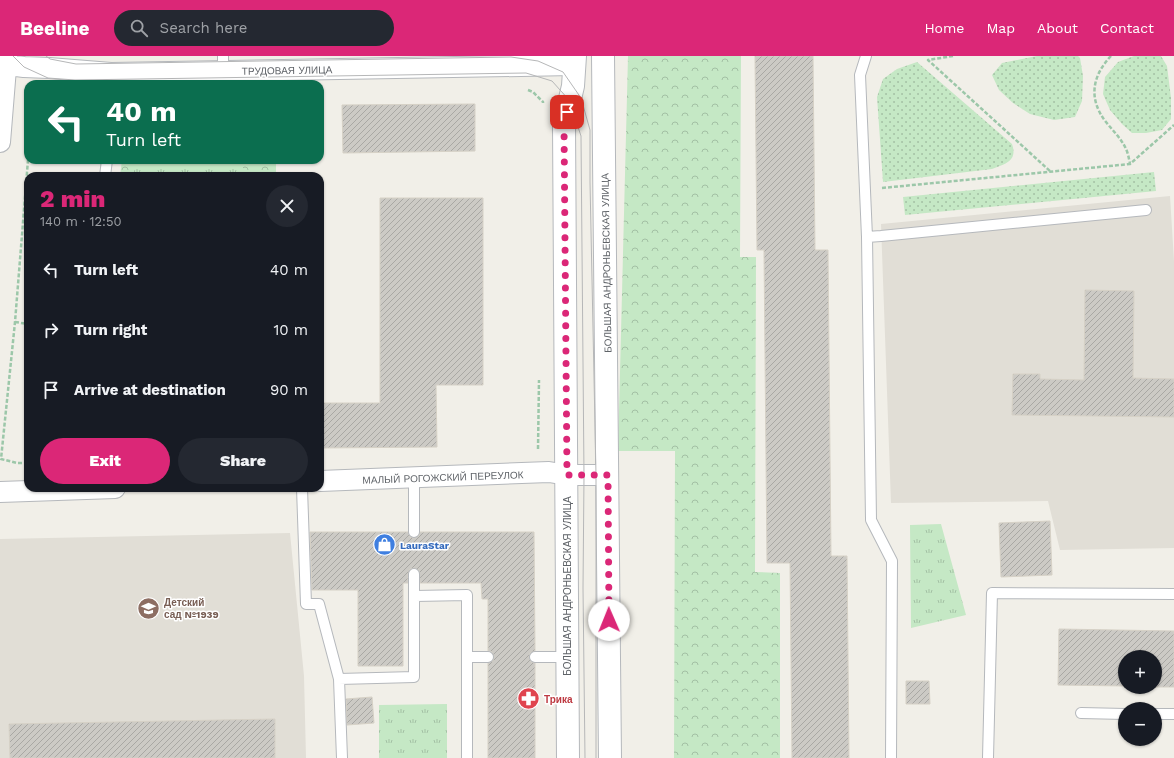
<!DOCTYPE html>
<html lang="en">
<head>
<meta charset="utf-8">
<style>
	:root { --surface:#171b24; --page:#242831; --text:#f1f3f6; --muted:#9ea1a6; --accent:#db2777 }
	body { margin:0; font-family:"Work Sans",sans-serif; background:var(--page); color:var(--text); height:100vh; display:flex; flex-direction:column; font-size:15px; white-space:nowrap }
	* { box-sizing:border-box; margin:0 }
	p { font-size:13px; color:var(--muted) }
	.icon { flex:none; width:22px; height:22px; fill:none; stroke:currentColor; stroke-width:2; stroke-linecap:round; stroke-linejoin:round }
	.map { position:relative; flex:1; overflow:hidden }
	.sheet { position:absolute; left:24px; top:116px; width:300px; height:320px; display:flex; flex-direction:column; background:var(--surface); border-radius:12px; box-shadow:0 1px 3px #0004 }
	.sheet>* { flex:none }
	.banner { position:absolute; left:24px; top:24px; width:300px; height:84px; border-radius:12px; box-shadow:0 1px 3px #0004; background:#0b6e4f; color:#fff; overflow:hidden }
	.fabs { position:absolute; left:1118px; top:594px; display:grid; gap:8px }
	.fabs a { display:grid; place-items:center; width:44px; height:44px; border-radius:50%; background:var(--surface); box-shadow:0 1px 3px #0004; font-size:20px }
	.pin { position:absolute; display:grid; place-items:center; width:34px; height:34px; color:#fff; margin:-17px; border-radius:8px; box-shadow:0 2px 6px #0006 }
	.me { position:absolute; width:44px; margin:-22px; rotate:359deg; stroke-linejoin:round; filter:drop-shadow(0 0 3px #0008) }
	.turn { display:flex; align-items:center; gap:14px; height:84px; padding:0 16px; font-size:18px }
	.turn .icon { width:52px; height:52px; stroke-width:2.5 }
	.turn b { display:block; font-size:28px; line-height:34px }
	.round { display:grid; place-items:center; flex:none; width:42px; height:42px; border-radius:21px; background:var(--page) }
	.headline { display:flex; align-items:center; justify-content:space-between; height:68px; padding:0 16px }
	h1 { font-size:24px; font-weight:800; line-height:30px; color:var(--accent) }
	.action { display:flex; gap:8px; margin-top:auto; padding:8px 16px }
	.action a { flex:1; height:46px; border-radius:24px; background:var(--accent); color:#fff; font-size:16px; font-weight:800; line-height:46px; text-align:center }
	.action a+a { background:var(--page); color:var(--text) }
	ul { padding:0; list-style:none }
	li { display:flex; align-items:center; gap:12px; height:60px; padding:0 16px }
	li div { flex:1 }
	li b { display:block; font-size:15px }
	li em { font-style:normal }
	header { display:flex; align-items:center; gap:24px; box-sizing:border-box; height:56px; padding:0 20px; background:var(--accent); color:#fff }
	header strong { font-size:19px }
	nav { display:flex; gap:22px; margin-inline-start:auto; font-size:14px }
	.search { width:280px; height:36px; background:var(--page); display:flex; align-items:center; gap:10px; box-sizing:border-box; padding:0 14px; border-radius:22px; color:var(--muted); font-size:15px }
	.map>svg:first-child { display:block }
</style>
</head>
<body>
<header>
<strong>Beeline</strong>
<div class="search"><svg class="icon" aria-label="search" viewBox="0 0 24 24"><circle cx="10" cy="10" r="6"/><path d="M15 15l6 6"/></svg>Search here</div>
<nav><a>Home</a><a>Map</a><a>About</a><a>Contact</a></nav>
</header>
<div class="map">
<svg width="1174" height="702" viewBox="0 0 1174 702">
	<defs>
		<pattern id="grass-dots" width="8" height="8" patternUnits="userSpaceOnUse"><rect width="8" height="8" fill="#c5e8c5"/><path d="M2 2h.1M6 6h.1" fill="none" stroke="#a3c0a4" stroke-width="1.8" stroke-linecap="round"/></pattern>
		<pattern id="forest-crowns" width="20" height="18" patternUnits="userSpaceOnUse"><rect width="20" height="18" fill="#c5e8c5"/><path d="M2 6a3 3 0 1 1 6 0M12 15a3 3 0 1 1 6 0" fill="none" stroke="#a3c0a4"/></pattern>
		<pattern id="park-tufts" width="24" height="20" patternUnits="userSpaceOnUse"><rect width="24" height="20" fill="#c5e8c5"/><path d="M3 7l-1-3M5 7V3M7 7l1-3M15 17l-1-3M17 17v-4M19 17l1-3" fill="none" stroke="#a3c0a4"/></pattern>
		<pattern id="building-hatch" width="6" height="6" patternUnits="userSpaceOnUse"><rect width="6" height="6" fill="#cccac5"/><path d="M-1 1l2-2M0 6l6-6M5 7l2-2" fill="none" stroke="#a9a8a4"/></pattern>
	</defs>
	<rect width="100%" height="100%" fill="#f1efe8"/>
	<path fill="#e1ded6" d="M1170,140L1174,205V492L1060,494L1048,445L891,447L881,168Z
		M290,477L304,620L306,702H0V483Z"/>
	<path fill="url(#grass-dots)" d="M1037,0H1078L1080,2L1083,20L1082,45L1075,61L1054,64L1030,58L1013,47L999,34L992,19L1002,7Z
		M1134,0H1161L1167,10L1171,42V63L1162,74L1146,77H1132L1122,68L1110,54L1103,38L1105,21L1118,6Z
		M917,6L1012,88C1018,105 1005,108 992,113L883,126L877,41L883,23L897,13Z
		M1154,116L1156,135L905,159L903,141Z"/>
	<path fill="url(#forest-crowns)" d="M628,0H741L740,201H756L755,516L780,517V702H674L675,395H618Z
		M122,104H134V120H120Z
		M243,104H276V120H243Z"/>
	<path fill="url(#park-tufts)" d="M134,104H243V120H134Z
		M941,468L966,559L911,572L910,469Z
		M447,648V702H379V649Z"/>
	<path fill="url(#building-hatch)" stroke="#d6d1c6" d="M755,0H813L815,194H828L831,500H847L849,702H792L790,507H767L764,194H757Z
		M475,48V95L343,97L342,49Z
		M380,142H483V329H436L437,391L320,392V347H380Z
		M1085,234L1134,235L1133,322L1174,323V361L1012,359L1013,318H1040V323L1084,324Z
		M1050,465L1052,519L1001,521L999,467Z
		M310,476H408L410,481L414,482L419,480L420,476H534L535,595L530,597L529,601L531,606L535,607V702H488V607L493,605L494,601L492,596L488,595V543H482L481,527H420L419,514L414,512L410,513L408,518V527H403V610H358V534H312Z
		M1059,573L1174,575V631H1155V601H1125V630L1058,629Z
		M906,625H929L930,648H906Z
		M372,641L374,667L347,669L346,643Z
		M275,663V702H10L9,668Z"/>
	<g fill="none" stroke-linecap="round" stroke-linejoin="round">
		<defs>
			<path id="service" d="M223,0V14
				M866,0L860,19L867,181L871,464L892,505L891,702
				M105,120L107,104
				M867,181L881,180L1146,154
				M302,432L306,548H319L339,623L342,702
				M414,476V422
				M415,540L467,539V702
				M467,601H488
				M535,601H568
				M339,623L414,621V518
				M1081,657L1125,658
				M1155,658H1174
				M988,702L992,537L1174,538"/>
			<path id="minor" d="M0,8L24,11L49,12L111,17L573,9
				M0,86L7,0
				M320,425L549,416L567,419H608
				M0,436L115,432"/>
			<path id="tertiary" d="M603,0L610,702
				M568,702L564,68L573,30L575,0"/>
		</defs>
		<use href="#service" stroke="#b5b8bc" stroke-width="12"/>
		<use href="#minor" stroke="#b5b8bc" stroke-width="22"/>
		<use href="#tertiary" stroke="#b5b8bc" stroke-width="24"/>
		<path stroke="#9cc7a9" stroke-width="2.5" stroke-dasharray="4 2" stroke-linecap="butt" d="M953,0L928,4L1051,116
			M1111,0C1092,20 1088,43 1106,66C1113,75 1121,82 1126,93C1128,97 1129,103 1130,108
			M528,34L533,36L543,46V47
			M882,132L1130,108L1174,69
			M15,266L28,268
			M538,393L539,324
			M28,407H17L1,403L15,266L28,104"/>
		<use href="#service" stroke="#fff" stroke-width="10"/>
		<use href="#minor" stroke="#fff" stroke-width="20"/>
		<use href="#tertiary" stroke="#fff" stroke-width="22"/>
		<path stroke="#b6b7b8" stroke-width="1" d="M13,0L24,11L48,22L75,24L526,17L552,25L569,44L581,80L584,420L583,532L585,702
			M46,0L50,3L76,8L511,1L538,5L563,16L581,42L590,74V126L596,419V702"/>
	</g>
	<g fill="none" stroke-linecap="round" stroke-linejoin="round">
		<path stroke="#db2777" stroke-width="7" stroke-dasharray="0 12.6" d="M567,56L564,68L567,419H608L609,564"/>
	</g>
	<defs>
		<symbol id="shop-disc" viewBox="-11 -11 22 22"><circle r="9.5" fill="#3f7fe0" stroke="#fff"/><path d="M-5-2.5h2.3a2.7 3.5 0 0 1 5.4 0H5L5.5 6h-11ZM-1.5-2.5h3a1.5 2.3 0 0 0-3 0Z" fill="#fff"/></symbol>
		<symbol id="school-disc" viewBox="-11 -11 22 22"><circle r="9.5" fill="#8d6e63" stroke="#fff"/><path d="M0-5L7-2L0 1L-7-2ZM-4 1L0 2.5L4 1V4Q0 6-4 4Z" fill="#fff"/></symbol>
		<symbol id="pharmacy-disc" viewBox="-11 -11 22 22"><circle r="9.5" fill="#e0444e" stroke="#fff"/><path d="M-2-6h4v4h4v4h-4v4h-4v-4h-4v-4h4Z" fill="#fff"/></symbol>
	</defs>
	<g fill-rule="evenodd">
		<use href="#shop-disc" x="372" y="476" width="25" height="25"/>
		<use href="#school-disc" x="136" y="540" width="25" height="25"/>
		<use href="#pharmacy-disc" x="516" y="630" width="25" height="25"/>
	</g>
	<g text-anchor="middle" stroke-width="3" stroke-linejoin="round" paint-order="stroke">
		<g font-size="10" fill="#5f6368" stroke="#fff">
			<text transform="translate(287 14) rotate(-1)" y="4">ТРУДОВАЯ УЛИЦА</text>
			<text transform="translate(606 207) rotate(-91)" y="4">БОЛЬШАЯ АНДРОНЬЕВСКАЯ УЛИЦА</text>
			<text transform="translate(443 421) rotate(-2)" y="4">МАЛЫЙ РОГОЖСКИЙ ПЕРЕУЛОК</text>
			<text transform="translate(567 530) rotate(-90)" y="4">БОЛЬШАЯ АНДРОНЬЕВСКАЯ УЛИЦА</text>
		</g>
		<g font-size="10" font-weight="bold" fill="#366cbe" stroke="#fff" text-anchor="start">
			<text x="400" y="493">LauraStar</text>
		</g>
		<g font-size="10" font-weight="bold" fill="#785e54" stroke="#fff" text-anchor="start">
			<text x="164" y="550">Детский<tspan x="164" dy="12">сад №1939</tspan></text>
		</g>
		<g font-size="10" font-weight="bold" fill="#be3a42" stroke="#fff" text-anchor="start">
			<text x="544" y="647">Трика</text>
		</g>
	</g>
</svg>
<div class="fabs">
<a>+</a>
<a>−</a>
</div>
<div class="pin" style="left:567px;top:56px;background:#d93025"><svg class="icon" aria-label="arrive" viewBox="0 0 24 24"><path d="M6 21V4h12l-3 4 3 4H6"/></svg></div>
<svg class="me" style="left:609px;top:564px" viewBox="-20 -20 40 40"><circle r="19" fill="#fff"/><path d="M0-13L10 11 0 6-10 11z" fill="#db2777"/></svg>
<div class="banner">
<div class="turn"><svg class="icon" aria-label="left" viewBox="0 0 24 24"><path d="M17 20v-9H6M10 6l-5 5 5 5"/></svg><div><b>40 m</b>Turn left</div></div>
</div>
<section class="sheet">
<div class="headline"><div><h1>2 min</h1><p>140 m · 12:50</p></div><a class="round"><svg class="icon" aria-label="close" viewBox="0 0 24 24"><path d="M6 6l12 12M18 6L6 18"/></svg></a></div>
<ul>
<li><svg class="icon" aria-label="left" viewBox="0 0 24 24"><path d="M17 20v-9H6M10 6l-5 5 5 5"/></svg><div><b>Turn left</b></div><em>40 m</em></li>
<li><svg class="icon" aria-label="right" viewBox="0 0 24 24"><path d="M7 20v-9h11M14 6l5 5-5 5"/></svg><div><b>Turn right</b></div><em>10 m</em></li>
<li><svg class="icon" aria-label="arrive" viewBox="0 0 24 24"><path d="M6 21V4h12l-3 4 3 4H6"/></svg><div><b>Arrive at destination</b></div><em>90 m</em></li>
</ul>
<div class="action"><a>Exit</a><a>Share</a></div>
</section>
</div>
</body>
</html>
